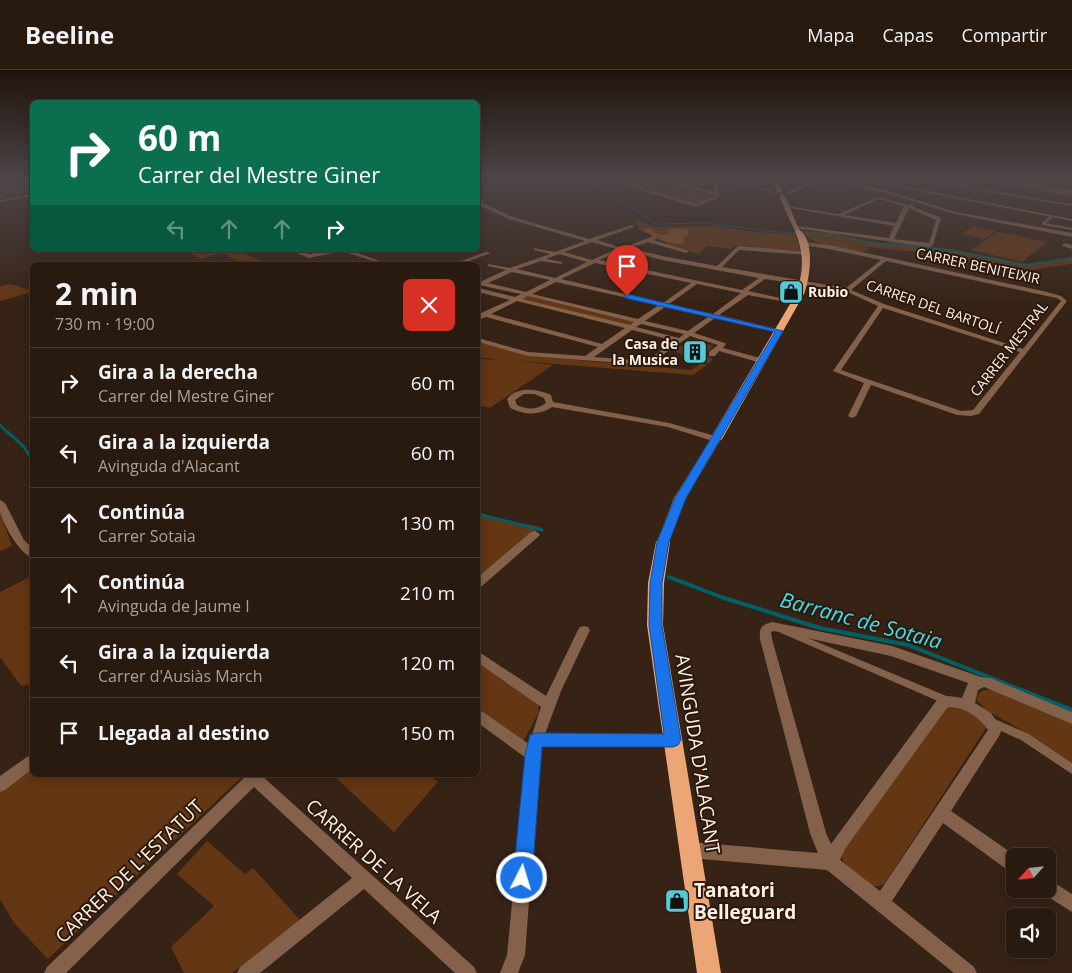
<!DOCTYPE html>
<html lang="es">
<head>
<meta charset="utf-8">
<style>
	:root { --surface:#291a10; --page:#312319; --text:#f1f3f6; --muted:#a5a19f; --line:#453830 }
	body { margin:0; font-family:"Open Sans",sans-serif; background:var(--page); color:var(--text); height:100vh; display:flex; flex-direction:column; font-size:19px; white-space:nowrap }
	* { box-sizing:border-box; margin:0 }
	p { font-size:16px; color:var(--muted) }
	.icon { flex:none; width:28px; height:28px; fill:none; stroke:currentColor; stroke-width:2; stroke-linecap:round; stroke-linejoin:round }
	.map { position:relative; flex:1; overflow:hidden }
	.side { position:absolute; left:30px; top:192px; width:450px; height:515px; display:flex; flex-direction:column; background:var(--surface); border-radius:8px; box-shadow:0 2px 12px #0003,0 0 0 1px var(--line) }
	.side>* { flex:none }
	.banner { position:absolute; left:30px; top:30px; width:450px; height:152px; border-radius:8px; box-shadow:0 2px 12px #0003,0 0 0 1px var(--line); background:#0b6e4f; color:#fff; overflow:hidden }
	.needle { width:32px; rotate:243deg }
	.controls { position:absolute; left:1006px; top:778px; display:grid; gap:10px }
	.controls a { display:grid; place-items:center; width:50px; height:50px; border-radius:8px; background:var(--surface); box-shadow:0 2px 12px #0003,0 0 0 1px var(--line); font-size:25px }
	.pin { position:absolute; display:grid; place-items:center; width:42px; height:42px; color:#fff; margin:-51px -21px; border-radius:50% 50% 50% 0; rotate:-45deg; box-shadow:0 0 5px #0007 }
	.pin .icon { rotate:45deg }
	.me { position:absolute; width:55px; margin:-28px; rotate:5deg; stroke-linejoin:round; filter:drop-shadow(0 0 4px #0008) }
	.turn { display:flex; align-items:center; gap:18px; height:105px; padding:0 25px; font-size:22px }
	.turn .icon { width:65px; height:65px; stroke-width:2.5 }
	.turn b { display:block; font-size:35px; line-height:42px }
	.lanes { display:flex; align-items:center; height:48px; padding:0 25px; background:#0003; justify-content:center; gap:25px; direction:ltr }
	.lanes .off { opacity:.35 }
	.round { display:grid; place-items:center; flex:none; width:52px; height:52px; border-radius:8px; background:var(--page) }
	.headline { display:flex; align-items:center; justify-content:space-between; height:85px; padding:0 25px }
	h1 { font-size:30px; font-weight:700; line-height:38px }
	ul { padding:0; list-style:none }
	li { display:flex; align-items:center; gap:15px; height:70px; padding:0 25px; border-top:1px solid var(--line) }
	li div { flex:1 }
	li b { display:block; font-size:19px }
	li em { font-style:normal }
	header { display:flex; align-items:center; gap:30px; box-sizing:border-box; height:70px; padding:0 25px; background:var(--surface); border-bottom:1px solid var(--line) }
	header strong { font-size:24px }
	nav { display:flex; gap:28px; margin-inline-start:auto; font-size:18px }
	.map>svg:first-child { display:block }
</style>
</head>
<body>
<header>
<strong>Beeline</strong>
<nav><a>Mapa</a><a>Capas</a><a>Compartir</a></nav>
</header>
<div class="map">
<svg width="1072" height="903" viewBox="0 0 1072 903">
	<rect width="100%" height="100%" fill="#372316"/>
	<path fill="#633614" d="M607,107H648L709,125L700,133H691Z
		M639,151L653,157L715,156L753,162L795,164L801,182L734,176L731,179L707,176L699,184L666,175L668,174L637,158L640,157L634,153Z
		M973,157L996,161L984,169L961,164Z
		M803,161L832,163L880,174H886L888,171C931,177 976,184 1021,193L1030,194L1072,187V194L1030,200L961,187L868,177L817,166L869,178L864,182C848,179 810,176 803,161Z
		M998,162L1047,172L1022,192L971,180Z
		M183,180H242L240,181L269,195H246L222,183L201,189Z
		M11,214L32,221V222L0,231V216Z
		M528,226L634,252L628,256L521,229Z
		M478,272L530,286L691,300L701,293L707,295L693,305L517,291L553,295L490,338L478,335V291L481,289L498,290L478,287Z
		M0,443L12,476L0,481Z
		M478,445L541,457L478,508Z
		M32,506V614L21,616L0,587V522Z
		M478,593L538,635L539,642L524,670L518,668L478,640Z
		M985,620H992L1072,654V693L1034,667L986,640L976,629L980,622Z
		M952,635L972,642L986,654V658L885,813L879,816H872L848,797L843,792L842,786L844,780L948,636Z
		M32,697V705L243,706L48,889L14,853L0,829V720Z
		M333,705H430L438,712L394,762Z
		M207,771L245,804L253,798L300,850L232,903H184L171,877L214,836L177,804Z"/>
	<path fill="#8b4d1f" d="M647,158L653,159L654,162L662,165L669,164L667,160L672,158L688,159L689,165L682,168L686,172C672,178 655,167 643,160Z"/>
	<g fill="none" stroke-linecap="round" stroke-linejoin="round">
		<path stroke="#006068" stroke-width="1" d="M567,107L618,121L621,131L656,154L708,153L766,161L831,165L870,173"/>
		<path stroke="#006068" stroke-width="2" d="M864,172L950,180L1026,195L1072,188"/>
		<path stroke="#006068" stroke-width="2.5" d="M0,355L9,364"/>
		<path stroke="#006068" stroke-width="3" d="M8,362L24,377L32,390
			M478,444L542,460"/>
		<path stroke="#006068" stroke-width="4" d="M669,507L721,527L820,558L908,575L1072,640"/>
	</g>
	<path fill="#4c3729" d="M0,107H20L32,113V122L0,128Z
		M705,273L714,276L707,282L708,287L713,288L709,294L676,282L680,275L696,280Z"/>
	<g fill="none" stroke-linecap="round" stroke-linejoin="round">
		<path fill="#84614a" fill-rule="evenodd" d="M1050,146L1053,147L1046,153L1072,158V160L1042,155V153Z
			M784,558L951,628L953,631L951,634L948,635L945,634L781,563L780,561L781,559Z
			M990,647L1029,664L1072,693V704L1021,670L986,654L985,651L986,648Z"/>
		<path fill="#84614a" fill-rule="evenodd" d="M598,107H606L696,134L715,125L654,107H662L714,122L713,107H723L777,122L775,123L717,109L719,127L696,137Z
			M820,107H826L892,122L956,142L1072,163V167L955,144L889,124L823,109L789,124L785,123Z
			M897,107H909L961,116L976,110L961,107H988L986,110L1072,124V126L981,111L966,117L1072,134V136Z
			M871,110L1072,149V151L872,112Z
			M478,121L480,122L483,133L513,147L589,169L632,155L634,157L597,170L622,178L654,166L657,168L653,170L689,181L686,183L648,172L630,178L662,186L717,196L738,176L807,182L809,183V185L739,180L722,197L846,218L881,190L829,179L802,175L804,172L829,175L1047,222L1061,226L1067,231L979,344L971,346L957,345L871,315L856,346L852,348L848,346L864,313L833,301L878,236L845,221L765,209L748,221L798,232V234L748,225L719,245L781,260V262L715,248L694,263L725,273L726,274L723,278L764,289V293H761L719,281L715,286H709V282L718,275L690,266L648,295L528,286L478,272V268L528,282L585,286L598,277L486,247L478,250V246L481,243L510,230L478,222V218L515,227L521,224L479,215L478,210L482,211L506,200L488,196V194L510,198L550,184L534,180V178L555,182L585,171L509,149L479,135L478,129ZM592,172L616,179L592,190L564,182ZM625,180L662,190L759,208L742,220L599,190ZM559,184L587,192L555,208L517,199L541,191L562,194V192L546,189ZM886,191L1047,226L1057,228L1061,231L1023,279L884,234L851,220ZM595,193L691,213L663,233L561,209ZM512,202L550,210L526,222L488,213ZM556,212L659,235L638,249L532,224ZM697,214L741,223L713,244L669,234ZM528,226L634,252L630,255L522,229ZM517,231L625,258L602,274L491,244ZM665,237L708,247L688,261L645,251ZM883,238L1020,282L973,340L961,341L841,300ZM641,254L684,264L679,268L636,257ZM632,260L675,271L646,291L594,287Z
			M32,124V126L0,132V130Z
			M879,127L908,135L914,133L912,136L941,148L933,175L929,177L795,158L797,156L889,168L894,156L785,137L787,136L838,144ZM879,129L904,136L896,153L844,145ZM909,138L936,150L929,173L894,169Z
			M1064,173L1072,175V179L1062,176Z
			M290,180H298L309,184L333,180H349L380,191L408,195H379L373,191L342,181L309,188Z
			M486,182L491,183L458,195H450Z
			M524,320C533,319 542,321 551,325L553,332L669,353L719,367L720,369L716,372L668,357L552,337C539,346 524,345 510,338L507,329C512,323 517,321 524,320ZM524,324H534L544,328L546,333C536,340 527,340 517,335L515,330Z
			M0,430L5,433L24,470L32,478V487C20,485 3,454 0,442C0,439 0,434 0,430Z
			M535,461L540,464L539,466L482,516L478,517V507L531,462Z
			M772,552L892,576L981,607L990,608L1072,642V654L984,617L978,620L975,633L991,643L1002,659L999,666L951,741L1016,786L1015,803L1009,801L943,753L892,831L974,897L977,903H954L827,800L690,788L684,786L682,780L684,774L690,772L818,783L810,763L760,569C759,558 761,555 772,552ZM774,561L891,586L968,613L962,628L949,626L937,630L831,774L826,763L772,569L771,562ZM949,637C965,637 979,647 988,660L880,821L840,790L845,779L947,638Z
			M584,556L588,557L590,560L561,621L545,664H673L678,666L680,670L678,674L673,676H542L540,685L525,885L518,903H500L507,885L526,688L478,653V641L483,642L529,674L541,637L478,593V582L482,584L546,626L578,560L580,557Z
			M32,685V699L5,720L0,722V706L27,687Z
			M244,705H261L474,897L477,903H455L364,819L260,903H237L240,897L352,808L254,717L66,903H44L47,897L245,707Z
			M1048,809L1072,824V842L1042,823L1041,819H1048Z"/>
		<path fill="#84614a" fill-rule="evenodd" d="M992,107L1072,120V124L978,107Z"/>
		<path fill="#b8805b" fill-rule="evenodd" d="M772,107H777L782,123L777,122Z
			M782,124L785,126L800,162L795,161L779,126Z
			M716,366L721,369L686,428L669,472L668,475H658L657,472L674,428L711,369Z"/>
		<path fill="#eca676" fill-rule="evenodd" d="M798,159C816,169 810,208 804,224L722,369L716,373L712,371L710,369L796,224C804,201 804,183 795,161Z
			M663,467L668,469L670,472L664,513L663,555L721,903H697L647,555L648,513L656,472L658,469Z"/>
	</g>
	<linearGradient id="sky" x2="0" y2="1"><stop stop-color="#1e130c"/><stop offset="0.46" stop-color="#4d4547"/><stop offset="1" stop-color="#4d4547" stop-opacity="0"/></linearGradient>
	<rect width="1072" height="234" fill="url(#sky)"/>
	<path fill="#1a73e8" stroke="#114b97" d="M627,224L783,261L686,428L669,472L662,513V555L681,670L678,675L673,677H542L532,808L529,815L522,818L516,815L513,808L525,685L530,665L536,663L664,664L649,555L650,513L657,472L675,428L775,262L625,228L624,226Z"/>
	<defs>
		<symbol id="shop-square" viewBox="-11 -11 22 22"><rect x="-9" y="-9" width="18" height="18" rx="4" fill="#52cbd8" stroke="#2c190c"/><path d="M-5-2.5h2.3a2.7 3.5 0 0 1 5.4 0H5L5.5 6h-11ZM-1.5-2.5h3a1.5 2.3 0 0 0-3 0Z" fill="#111"/></symbol>
		<symbol id="building-square" viewBox="-11 -11 22 22"><rect x="-9" y="-9" width="18" height="18" rx="4" fill="#52cbd8" stroke="#2c190c"/><path d="M-4-6H4V6H1V3H-1V6H-4ZM-2.5-4.3h1.7v1.8h-1.7ZM.8-4.3h1.7v1.8H.8ZM-2.5-1h1.7V.8h-1.7ZM.8-1h1.7V.8H.8Z" fill="#111"/></symbol>
	</defs>
	<g fill-rule="evenodd">
		<use href="#shop-square" x="777" y="208" width="28" height="28"/>
		<use href="#building-square" x="681" y="268" width="28" height="28"/>
		<use href="#shop-square" x="663" y="817" width="28" height="28"/>
	</g>
	<g text-anchor="middle" stroke-width="4" stroke-linejoin="round" paint-order="stroke">
		<g font-size="14" fill="#fdf0e7" stroke="#2c190c">
			<text transform="translate(978 196) rotate(12)" y="5">CARRER BENITEIXIR</text>
			<text transform="translate(933 237) rotate(19)" y="5">CARRER DEL BARTOLÍ</text>
			<text transform="translate(1009 279) rotate(-52)" y="5">CARRER MESTRAL</text>
		</g>
		<g font-size="14" font-weight="bold" fill="#fdf0e7" stroke="#2c190c" text-anchor="start">
			<text x="808" y="227">Rubio</text>
			<text x="678" y="279" text-anchor="end">Casa de<tspan x="678" dy="16">la Musica</tspan></text>
		</g>
		<g font-size="19" fill="#fdf0e7" stroke="#2c190c">
			<text transform="translate(698 684) rotate(81)" y="7">AVINGUDA D'ALACANT</text>
			<text transform="translate(374 791) rotate(42)" y="7">CARRER DE LA VELA</text>
			<text transform="translate(129 801) rotate(-44)" y="7">CARRER DE L'ESTATUT</text>
		</g>
		<g font-size="19" font-weight="bold" fill="#fdf0e7" stroke="#2c190c" text-anchor="start">
			<text x="694" y="827">Tanatori<tspan x="694" dy="22">Belleguard</tspan></text>
		</g>
		<g font-size="21" font-style="italic" fill="#42ddec" stroke="#2c190c">
			<text transform="translate(861 551) rotate(15)" y="7">Barranc de Sotaia</text>
		</g>
	</g>
</svg>
<div class="controls">
<a><svg class="needle" viewBox="-14 -14 28 28"><path d="M0-13l5 13h-10z" fill="#e53935"/><path d="M0 13l5-13h-10z" fill="#a5a19f"/></svg></a>
<a><svg class="icon" aria-label="sound" viewBox="0 0 24 24"><path d="M4 9h4l5-4v14l-5-4H4zM17 9q2 3 0 6"/></svg></a>
</div>
<div class="pin" style="left:627px;top:226px;background:#d93025"><svg class="icon" aria-label="arrive" viewBox="0 0 24 24"><path d="M6 21V4h12l-3 4 3 4H6"/></svg></div>
<svg class="me" style="left:522px;top:808px" viewBox="-20 -20 40 40"><circle r="17" fill="#1a73e8" stroke="#fff" stroke-width="3"/><path d="M0-11L8 9 0 5-8 9z" fill="#fff"/></svg>
<div class="banner">
<div class="turn"><svg class="icon" aria-label="right" viewBox="0 0 24 24"><path d="M7 20v-9h11M14 6l5 5-5 5"/></svg><div><b>60 m</b>Carrer del Mestre Giner</div></div>
<div class="lanes"><svg class="icon off" aria-label="left" viewBox="0 0 24 24"><path d="M17 20v-9H6M10 6l-5 5 5 5"/></svg><svg class="icon off" aria-label="ahead" viewBox="0 0 24 24"><path d="M12 20V5M6 11l6-6 6 6"/></svg><svg class="icon off" aria-label="ahead" viewBox="0 0 24 24"><path d="M12 20V5M6 11l6-6 6 6"/></svg><svg class="icon" aria-label="right" viewBox="0 0 24 24"><path d="M7 20v-9h11M14 6l5 5-5 5"/></svg></div>
</div>
<section class="side">
<div class="headline"><div><h1>2 min</h1><p>730 m · 19:00</p></div><a class="round" style="background:#d93025;color:#fff"><svg class="icon" aria-label="close" viewBox="0 0 24 24"><path d="M6 6l12 12M18 6L6 18"/></svg></a></div>
<ul>
<li><svg class="icon" aria-label="right" viewBox="0 0 24 24"><path d="M7 20v-9h11M14 6l5 5-5 5"/></svg><div><b>Gira a la derecha</b><p>Carrer del Mestre Giner</p></div><em>60 m</em></li>
<li><svg class="icon" aria-label="left" viewBox="0 0 24 24"><path d="M17 20v-9H6M10 6l-5 5 5 5"/></svg><div><b>Gira a la izquierda</b><p>Avinguda d'Alacant</p></div><em>60 m</em></li>
<li><svg class="icon" aria-label="ahead" viewBox="0 0 24 24"><path d="M12 20V5M6 11l6-6 6 6"/></svg><div><b>Continúa</b><p>Carrer Sotaia</p></div><em>130 m</em></li>
<li><svg class="icon" aria-label="ahead" viewBox="0 0 24 24"><path d="M12 20V5M6 11l6-6 6 6"/></svg><div><b>Continúa</b><p>Avinguda de Jaume I</p></div><em>210 m</em></li>
<li><svg class="icon" aria-label="left" viewBox="0 0 24 24"><path d="M17 20v-9H6M10 6l-5 5 5 5"/></svg><div><b>Gira a la izquierda</b><p>Carrer d'Ausiàs March</p></div><em>120 m</em></li>
<li><svg class="icon" aria-label="arrive" viewBox="0 0 24 24"><path d="M6 21V4h12l-3 4 3 4H6"/></svg><div><b>Llegada al destino</b></div><em>150 m</em></li>
</ul>
</section>
</div>
</body>
</html>
